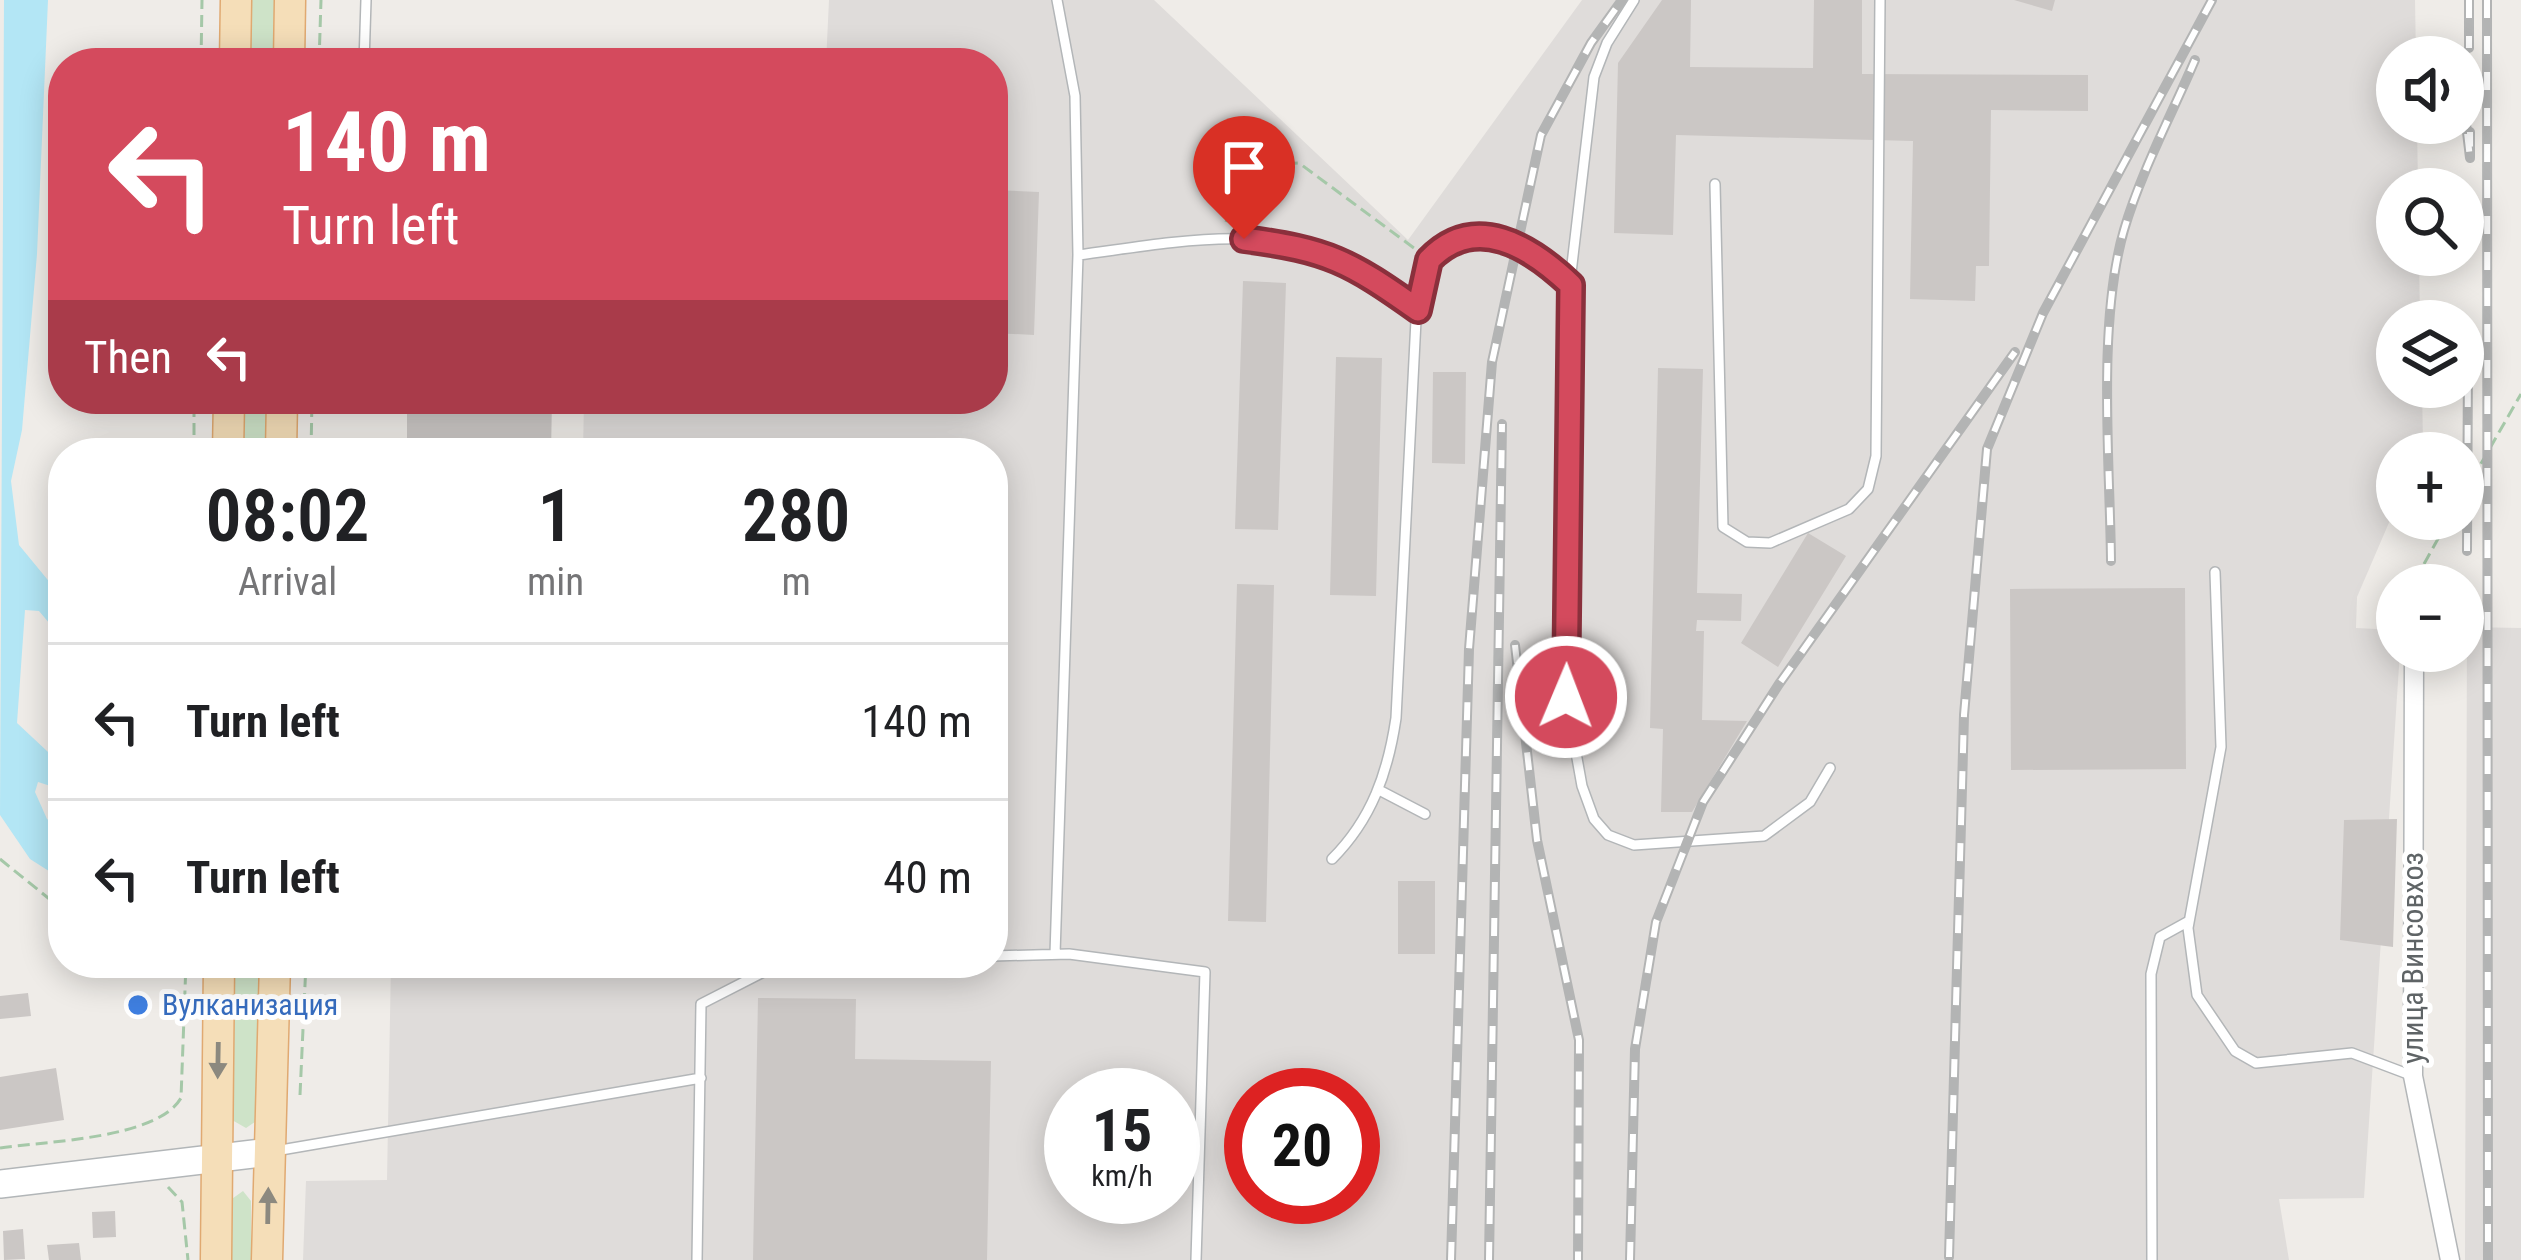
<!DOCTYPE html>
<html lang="en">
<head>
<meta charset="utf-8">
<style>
	:root { --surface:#fff; --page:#f2f2f2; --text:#202124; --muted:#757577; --line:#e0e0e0 }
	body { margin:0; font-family:"Roboto Condensed",sans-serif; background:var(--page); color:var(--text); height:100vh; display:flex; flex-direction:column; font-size:45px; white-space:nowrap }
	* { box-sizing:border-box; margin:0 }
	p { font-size:39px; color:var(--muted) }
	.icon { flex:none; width:66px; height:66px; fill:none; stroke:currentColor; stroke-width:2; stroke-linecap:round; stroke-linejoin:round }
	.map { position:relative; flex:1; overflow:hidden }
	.side { position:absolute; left:48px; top:438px; width:960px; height:540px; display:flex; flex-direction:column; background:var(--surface); border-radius:48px; box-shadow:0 6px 30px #0003 }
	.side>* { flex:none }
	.guide { position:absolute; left:48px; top:48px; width:960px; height:366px; border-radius:48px; box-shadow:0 6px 30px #0003; background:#d44a5d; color:#fff; overflow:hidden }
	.controls { position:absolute; left:2376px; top:36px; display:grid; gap:24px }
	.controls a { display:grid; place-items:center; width:108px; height:108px; border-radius:50%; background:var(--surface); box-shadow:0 6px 30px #0003; font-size:60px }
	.speed { position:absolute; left:1044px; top:1068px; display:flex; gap:24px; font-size:60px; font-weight:700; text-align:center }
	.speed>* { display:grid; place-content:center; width:156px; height:156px; border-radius:50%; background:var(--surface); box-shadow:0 6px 30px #0003; line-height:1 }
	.speed small { font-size:30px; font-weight:400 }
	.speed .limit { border:18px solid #d22; background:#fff; color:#111 }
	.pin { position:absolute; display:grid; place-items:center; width:102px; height:102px; color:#fff; margin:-123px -51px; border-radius:50% 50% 50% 0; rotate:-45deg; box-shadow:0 0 12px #0007 }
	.pin .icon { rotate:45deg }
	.me { position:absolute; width:132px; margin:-66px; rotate:1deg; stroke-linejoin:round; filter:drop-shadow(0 0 9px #0008) }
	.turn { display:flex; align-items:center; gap:42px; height:252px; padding:0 36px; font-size:54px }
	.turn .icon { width:156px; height:156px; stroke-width:2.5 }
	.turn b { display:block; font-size:84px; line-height:102px }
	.then { display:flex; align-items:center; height:114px; padding:0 36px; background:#0003; gap:24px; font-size:45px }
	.eta { display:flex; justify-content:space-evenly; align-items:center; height:204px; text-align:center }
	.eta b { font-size:72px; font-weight:600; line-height:84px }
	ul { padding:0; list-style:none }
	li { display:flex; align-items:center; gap:36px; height:156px; padding:0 36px; border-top:3px solid var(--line) }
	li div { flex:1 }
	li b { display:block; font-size:45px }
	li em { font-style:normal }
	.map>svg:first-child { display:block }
</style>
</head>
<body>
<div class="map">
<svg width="2521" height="1260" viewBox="0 0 2521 1260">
	<rect width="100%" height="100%" fill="#efece8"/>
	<path fill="#dfdcda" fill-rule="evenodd" d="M829,0H1154L1408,240L1582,0H2415L2416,57H2397V123H2417L2418,189H2397V255H2419L2420,321H2397V387H2422L2423,445L2419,453H2397V504L2357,597L2356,628L2397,630L2400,651L2364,1198L2279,1199L2289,1260H303L306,1181L387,1180L391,963H993V453H583L584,399H993V63H826ZM1071,1095H1173V1197H1071ZM1251,1095H1353V1197H1251Z
		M2467,627L2521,628V1260H2465Z"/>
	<path fill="#cee3c8" d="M247,0H278L276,63H247Z
		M238,399H270L269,453H237Z
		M231,963H262L258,1120L246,1128L232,1120Z
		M243,1191L251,1201V1260H229V1201Z"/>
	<path fill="#b3e6f5" d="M4,0H48L37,254L22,430L11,481L19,545L61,596L63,620L50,624L39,611L25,610L17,723L63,766V790L38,782L35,792L47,819L63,832V880L30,859L0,815Z"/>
	<path fill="#cbc7c5" d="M1662,0H1691L1690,67L1813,68L1814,0H1862V74L2088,75V111L1991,110L1989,266H1976L1975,301L1910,299L1913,141L1676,135L1673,235L1614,233L1618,63Z
		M2014,0H2055L2052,11Z
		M993,190L1039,192L1034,335L993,333Z
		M1243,281L1286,283L1278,530L1235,529Z
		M1336,357L1382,358L1376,596L1330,595Z
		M1658,368L1703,369L1697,593L1742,594L1741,621L1697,620L1696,631H1704L1702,720L1747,721L1692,812H1661L1663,729L1650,728Z
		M1433,372H1466L1465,464L1432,463Z
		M407,399H552L551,453L407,452Z
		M1808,533L1846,556L1778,667L1741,643Z
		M1237,584L1274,585L1266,922L1228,921Z
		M2185,588L2186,769L2011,770L2010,589Z
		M2397,819L2393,947L2340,940L2344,820Z
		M1398,881H1435V954H1398Z
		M28,993L31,1016L0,1019V996Z
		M758,998L856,999L855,1059L991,1061L987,1260H753Z
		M56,1068L64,1120L0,1130V1077Z
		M115,1211L116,1237L93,1238L92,1212Z
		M23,1229L25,1259L4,1260L3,1231Z
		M79,1243L81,1260H49L47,1245Z"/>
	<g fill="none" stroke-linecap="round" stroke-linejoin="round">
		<defs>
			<path id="service" d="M1057,0L1075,96L1078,255C1164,244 1265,222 1348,261C1372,273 1395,294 1417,310
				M1634,0L1607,43L1594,77L1571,273L1566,697L1582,786L1594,819L1608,835L1634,845L1764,836L1810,802L1830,768
				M364,63L366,0
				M1715,184L1723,527L1747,542L1770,543L1849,509L1868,489L1876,456L1880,0
				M2215,572L2221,747L2188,928L2197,995L2235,1051L2256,1063L2352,1053L2413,1076
				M1379,790L1425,814
				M1332,859C1372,819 1388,772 1396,718L1416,320L1429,260C1475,212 1530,246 1571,285
				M1055,954L1078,255
				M993,956L1069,954L1205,972L1196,1260
				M275,1151L701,1078
				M697,1260L701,1004L781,963
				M2152,1260L2151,974L2160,937L2189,921"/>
			<path id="minor" d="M2414,585V581
				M2414,651L2413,1076L2450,1260"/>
			<path id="secondary" d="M0,1184L270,1152"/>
			<path id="primary" d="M235,63L236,0
				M289,63L290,0
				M228,453L229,399
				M281,453L282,399
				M216,1260L219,963
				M267,1260L275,963"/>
		</defs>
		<use href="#service" stroke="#b3b6b8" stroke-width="12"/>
		<use href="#minor" stroke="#b3b6b8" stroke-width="21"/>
		<use href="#secondary" stroke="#b2b6b8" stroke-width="30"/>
		<use href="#primary" stroke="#e0a971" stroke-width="33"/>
		<path stroke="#a5c8a8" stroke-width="3" stroke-dasharray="12 6" stroke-linecap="butt" d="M201,63L202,0
			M319,63L321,0
			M1226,222C1239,180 1253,165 1299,163L1418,251
			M194,453V399
			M311,453L312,399
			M2463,495L2521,394
			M2424,564L2449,519
			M0,859L63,910
			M300,1095L306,963
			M0,1148C47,1141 157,1139 181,1098L186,963
			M168,1187L182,1202L188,1260"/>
		<use href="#service" stroke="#fff" stroke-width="9"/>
		<use href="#minor" stroke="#fff" stroke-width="18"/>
		<use href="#secondary" stroke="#fff" stroke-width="27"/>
		<use href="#primary" stroke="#f5deb8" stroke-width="30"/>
		<defs>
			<path id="rail" d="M2469,0V48
				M2487,0L2488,1260
				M2463,98L2470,158V132
				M2467,551L2468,359
				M2111,561C2110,463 2097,323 2124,230C2141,172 2171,116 2195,60
				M1515,645L1537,840L1579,1040L1578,1260
				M1949,1257L1964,715L1987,449L2043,313L2212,0
				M1451,1260L1469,649L1492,362L1541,135L1591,43L1622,0
				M1489,1260L1502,424
				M1630,1260L1635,1049L1656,922L1703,802L1779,684L2015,352"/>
		</defs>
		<use href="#rail" stroke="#b3b4b4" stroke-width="10"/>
		<use href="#rail" stroke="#fff" stroke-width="6" stroke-dasharray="18" stroke-linecap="butt"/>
	</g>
	<defs><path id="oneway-solid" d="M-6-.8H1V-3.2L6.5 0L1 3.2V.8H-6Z" transform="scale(3)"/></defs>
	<g fill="#8c897f">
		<use href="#oneway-solid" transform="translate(218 1060) rotate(91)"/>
		<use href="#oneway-solid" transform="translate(268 1206) rotate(-89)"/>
	</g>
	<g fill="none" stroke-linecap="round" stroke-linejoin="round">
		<defs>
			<path id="route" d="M1244,239C1328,250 1349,261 1418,310L1429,260C1475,212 1530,246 1571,285L1566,697"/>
		</defs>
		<use href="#route" stroke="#8a303c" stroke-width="30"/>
		<use href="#route" stroke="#d44a5d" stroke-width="21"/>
	</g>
	<circle fill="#3f7fe0" stroke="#fff" stroke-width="4.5" cx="138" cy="1005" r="12"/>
	<g text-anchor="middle" stroke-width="10" stroke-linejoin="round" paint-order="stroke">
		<g font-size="30" fill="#5f6466" stroke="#fff">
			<text transform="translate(2413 958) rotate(-90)" y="10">улица Винсовхоз</text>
		</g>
		<g font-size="30" fill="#366cbe" stroke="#fff" text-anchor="start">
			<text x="162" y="1015">Вулканизация</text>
		</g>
	</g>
</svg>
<div class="controls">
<a><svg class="icon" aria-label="sound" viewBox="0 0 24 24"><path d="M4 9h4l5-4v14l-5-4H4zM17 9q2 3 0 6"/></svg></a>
<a><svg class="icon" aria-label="search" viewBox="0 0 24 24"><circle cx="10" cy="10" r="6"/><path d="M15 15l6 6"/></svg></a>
<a><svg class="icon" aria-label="layers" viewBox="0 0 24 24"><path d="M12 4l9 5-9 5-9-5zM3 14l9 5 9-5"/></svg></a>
<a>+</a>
<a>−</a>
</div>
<div class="speed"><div>15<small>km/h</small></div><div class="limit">20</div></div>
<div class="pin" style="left:1244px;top:239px;background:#d93025"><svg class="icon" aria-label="arrive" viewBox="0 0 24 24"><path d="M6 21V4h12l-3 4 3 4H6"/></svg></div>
<svg class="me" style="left:1566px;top:697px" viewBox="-20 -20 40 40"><circle r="17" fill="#d44a5d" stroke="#fff" stroke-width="3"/><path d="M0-11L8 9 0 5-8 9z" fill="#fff"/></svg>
<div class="guide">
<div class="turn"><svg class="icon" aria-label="left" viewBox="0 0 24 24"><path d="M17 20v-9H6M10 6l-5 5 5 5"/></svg><div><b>140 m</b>Turn left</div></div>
<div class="then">Then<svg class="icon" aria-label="left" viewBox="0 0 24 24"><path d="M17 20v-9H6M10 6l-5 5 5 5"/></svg></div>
</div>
<section class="side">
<div class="eta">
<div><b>08:02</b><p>Arrival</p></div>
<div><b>1</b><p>min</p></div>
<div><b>280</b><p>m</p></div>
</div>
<ul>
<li><svg class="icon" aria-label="left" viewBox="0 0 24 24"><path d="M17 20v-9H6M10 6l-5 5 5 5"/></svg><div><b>Turn left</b></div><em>140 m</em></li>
<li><svg class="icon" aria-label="left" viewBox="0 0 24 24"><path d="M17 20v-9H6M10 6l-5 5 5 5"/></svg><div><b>Turn left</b></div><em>40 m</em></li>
</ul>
</section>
</div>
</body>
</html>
